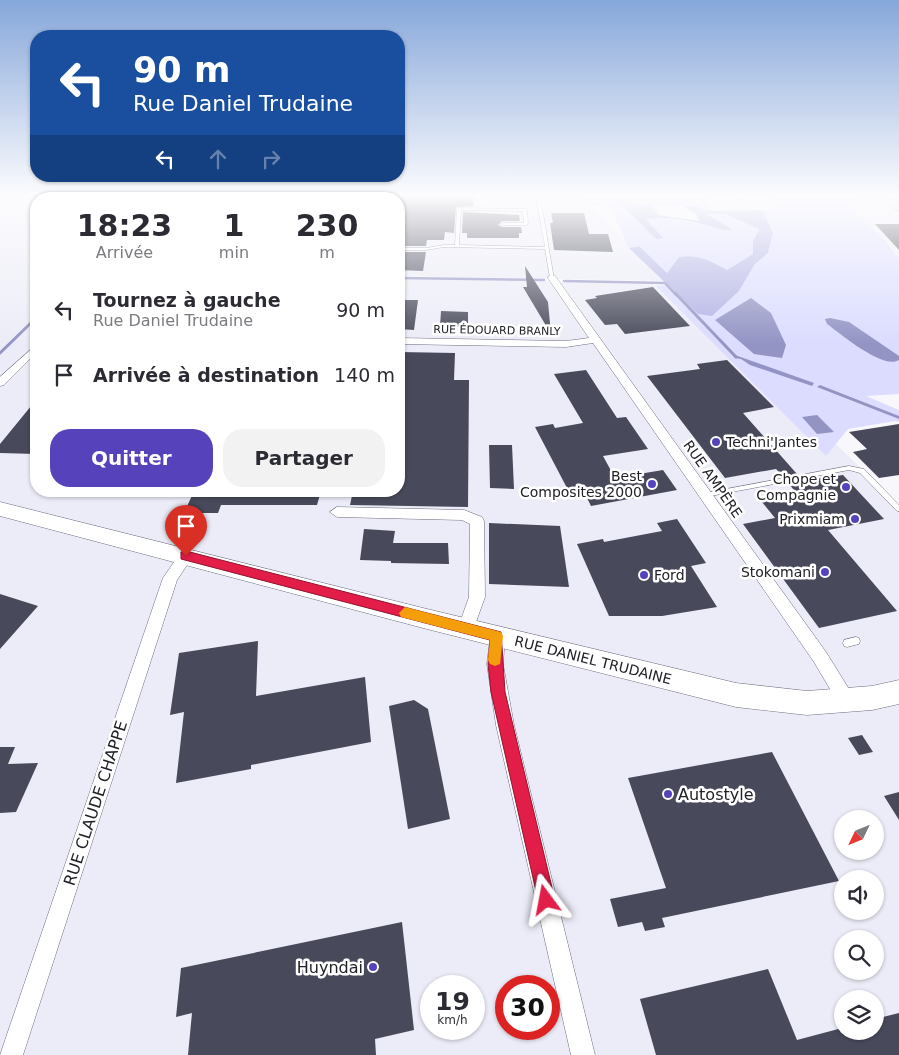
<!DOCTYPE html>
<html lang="fr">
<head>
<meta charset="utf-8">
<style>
	:root { --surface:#fff; --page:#f2f2f3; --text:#2b2b33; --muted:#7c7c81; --accent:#5643bb }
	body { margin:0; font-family:"DejaVu Sans",sans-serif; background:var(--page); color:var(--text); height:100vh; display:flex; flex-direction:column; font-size:19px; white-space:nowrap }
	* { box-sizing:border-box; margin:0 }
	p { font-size:16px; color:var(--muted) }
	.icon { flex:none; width:28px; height:28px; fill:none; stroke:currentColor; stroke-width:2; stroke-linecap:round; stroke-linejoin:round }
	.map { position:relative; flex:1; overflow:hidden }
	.sheet { position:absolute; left:30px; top:192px; width:375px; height:305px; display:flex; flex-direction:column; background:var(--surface); border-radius:20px; box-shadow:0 1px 4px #0004 }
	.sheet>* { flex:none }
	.top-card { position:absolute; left:30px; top:30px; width:375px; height:152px; border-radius:20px; box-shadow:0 1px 4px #0004; background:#1a4fa0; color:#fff; overflow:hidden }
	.needle { width:32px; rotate:227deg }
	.buttons { position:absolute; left:834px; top:810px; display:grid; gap:10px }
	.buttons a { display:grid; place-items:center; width:50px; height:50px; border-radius:50%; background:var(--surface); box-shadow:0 1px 4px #0004; font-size:25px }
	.speed { position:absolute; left:420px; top:975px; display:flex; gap:10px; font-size:25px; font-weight:700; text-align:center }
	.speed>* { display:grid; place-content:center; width:65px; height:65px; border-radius:50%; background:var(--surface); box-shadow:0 1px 4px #0004; line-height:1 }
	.speed small { font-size:12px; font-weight:400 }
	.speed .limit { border:8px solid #d22; background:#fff; color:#111 }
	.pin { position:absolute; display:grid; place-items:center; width:42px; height:42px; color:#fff; margin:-51px -21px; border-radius:50% 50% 50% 0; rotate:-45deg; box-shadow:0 0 5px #0007 }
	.pin .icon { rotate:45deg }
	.me { position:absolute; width:55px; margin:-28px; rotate:347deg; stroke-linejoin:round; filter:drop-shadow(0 0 4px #0008) }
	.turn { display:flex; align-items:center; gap:18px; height:105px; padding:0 20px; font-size:22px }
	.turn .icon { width:65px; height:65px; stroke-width:2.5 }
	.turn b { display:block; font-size:35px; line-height:42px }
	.lanes { display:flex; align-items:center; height:48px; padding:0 20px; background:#0003; justify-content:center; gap:25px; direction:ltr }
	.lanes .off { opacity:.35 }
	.eta { display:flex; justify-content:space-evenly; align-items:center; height:85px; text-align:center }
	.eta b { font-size:30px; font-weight:600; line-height:35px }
	.button { display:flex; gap:10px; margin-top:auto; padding:10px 20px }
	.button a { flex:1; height:58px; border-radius:20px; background:var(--accent); color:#fff; font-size:20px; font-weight:600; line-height:58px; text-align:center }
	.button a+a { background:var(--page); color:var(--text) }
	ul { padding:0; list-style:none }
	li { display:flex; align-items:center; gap:15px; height:65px; padding:0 20px }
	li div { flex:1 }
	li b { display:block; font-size:19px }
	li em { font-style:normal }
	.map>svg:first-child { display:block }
</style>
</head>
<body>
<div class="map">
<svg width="899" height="1055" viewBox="0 0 899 1055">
	<rect width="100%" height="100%" fill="#f8f8fc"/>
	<path fill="#ebecf7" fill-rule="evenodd" d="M0,196H581L667,281L399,276V199H36V491H399V277L672,285L899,505V1055H0ZM842,819H875V851H842ZM842,879H875V911H842ZM842,939H875V971H842ZM431,986H474V1029H431ZM506,986H549V1029H506ZM842,999H875V1031H842Z
		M852,196H895L899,198V273L846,209Z"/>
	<path fill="#dbdcff" d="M575,196H612L656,239L646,219L660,217L732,230L706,213L724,214L759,229L753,241V254L727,270C711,261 698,254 679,257L667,273L639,246L628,247L613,213L603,205L586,206Z
		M625,196L706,198L713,211H707L698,206H652L651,204L635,206Z
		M855,196L853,211L883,238L899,260V394L866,396L899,410V422L895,421L848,429L826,456L656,286L668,285L698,314L768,253L773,233L762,210L777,207L770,197Z"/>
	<path fill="#b1b2e4" d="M612,196H625L636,206L651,204L659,215L699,221L696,214L685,208L686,206H698L707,211L762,210L773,233L768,253L754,265L739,291L712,316L698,314L629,248L639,246L667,273L679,257C698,254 711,261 727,270L753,254V241L759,229L724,214H707L733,230C723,231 715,227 706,225C687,220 665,216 646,219L663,238L656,239Z"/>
	<path fill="#9394c4" d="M751,298L771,313L786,345L782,358L754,354L715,320Z
		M830,318L849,322L899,356V360C883,370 841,334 827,324L825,319Z
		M732,354L814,383L812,386L750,365L741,359L735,358Z
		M820,385L899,416V419L817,387Z
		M817,415L834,432L817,434L802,417Z"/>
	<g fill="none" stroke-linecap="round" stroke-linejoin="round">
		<path stroke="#9394c4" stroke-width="2.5" d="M162,199L164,196
			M399,278L544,280
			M564,281L665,283L676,295"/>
		<path stroke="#9394c4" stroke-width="3" d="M675,293L736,357
			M0,353L36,318"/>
	</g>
	<path fill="#48495a" d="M399,196H474L473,206L456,207L454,233L445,232L444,240H427L426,246H399Z
		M463,212L519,215L520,221H502L498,225L502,227H521L522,233H519V238H467V233H462Z
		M551,213H584L589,234H608L613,252L554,250L550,223H553Z
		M875,224H899V250Z
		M399,252H426L423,271L399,270Z
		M525,266L548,302L551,334L523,287H527Z
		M653,287L690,326L625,334L617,324L605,325L585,300L597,298L595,296Z
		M399,300H418L414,330L399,329Z
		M441,311L468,312V327L440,326Z
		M399,352L455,353L454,380H469L468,507L350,505L353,491H399Z
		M727,360L774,407L743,413L797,474L783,476L776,469L725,478L647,376L700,369L697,364Z
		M586,370L617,418L626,417L648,449L603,456L615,478L663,470L677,490L591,506L581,486L567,488L535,427L553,424L555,428L583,423L554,374Z
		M36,400V454L0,453V444Z
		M899,424V475L879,478L853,452L867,449L849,432Z
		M489,445H512L514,489L490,488Z
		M843,475L884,519L828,530L897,611L819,628L743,524L775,518L762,502L799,496L788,483Z
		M194,491H321L317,505H221L218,513H184Z
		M677,519L706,563L691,566L717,607L662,616H609L577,544L603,539L604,542L662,531L657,523Z
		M489,523L560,526L569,587L489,584Z
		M364,529L395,531L393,543H448L449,564L391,563V561L360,560Z
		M0,594L38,606L0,649Z
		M258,641L256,696L365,677L371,742L251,765V769L176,783L184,712L170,715L179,653Z
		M414,700L428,709L450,819L408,829L389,706Z
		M862,735L873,752L859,755L848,738Z
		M0,747H15L8,764L38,763L16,812L0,813Z
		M772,752L839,881L662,918L665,927L645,931L642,922L618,927L610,899L666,888L628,778Z
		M899,792V820L884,796Z
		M402,922L414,1030L375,1039L376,1055H188L192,1013L176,1017L181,968Z
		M768,969L797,1040L842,1028V1031H875V1019L899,1013V1055H656L640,999Z"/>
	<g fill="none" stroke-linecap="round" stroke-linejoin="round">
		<defs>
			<path id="service" d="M536,196H540L554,279L550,278L545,249L444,247L426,250H399V248H426L444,245H455L457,209L459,208L525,209L527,210L528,224L526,225H502L500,224L502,223H524L523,211L461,210L459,245L545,247Z
				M872,196H877L899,208V210Z
				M849,466L864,469L899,505V511H897L860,473L849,470L705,497L702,495L705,493Z
				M856,637L859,638L860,641L859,644L847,647L844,646L843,643L844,640Z"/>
			<path id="minor" d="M737,196H744L746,198L742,200Z
				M549,276H555L826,652L852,694L855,700L852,706L846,708L840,706L814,662L593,343L566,347L399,344V338L566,341L589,338L548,278Z
				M36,345V353L4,385L0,386V377Z
				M337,507L464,510L482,517L484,521L485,597L472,633L466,635L460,633L458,628L469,597L470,524L462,520L337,517L330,512Z
				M186,550L191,552L193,556L177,580L23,1055H0L163,578L181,552Z
				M497,629L503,631L505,636L503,664L514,725L595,1055H571L496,725L487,664L491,631Z"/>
			<path id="secondary" d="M0,502L427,609L736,683L807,691L872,686L899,680V704L872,710L807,715L736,707L427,629L0,516Z"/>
			<path id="primary" d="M887,196H899V202Z"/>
		</defs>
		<use href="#service" stroke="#6c6c7f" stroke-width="1"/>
		<use href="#minor" stroke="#6c6c7f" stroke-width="1"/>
		<use href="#secondary" stroke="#6c6c7f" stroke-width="1"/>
		<use href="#primary" stroke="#d3d3d4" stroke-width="2"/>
		<use href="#service" fill="#fff" fill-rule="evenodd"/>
		<use href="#minor" fill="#fff" fill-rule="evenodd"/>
		<use href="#secondary" fill="#fff" fill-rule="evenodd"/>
		<use href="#primary" fill="#c3c1f5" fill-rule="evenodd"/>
	</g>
	<linearGradient id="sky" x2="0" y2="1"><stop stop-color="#86a7da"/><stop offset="0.57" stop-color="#fcfcfe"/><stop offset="1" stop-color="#fcfcfe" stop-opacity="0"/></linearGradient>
	<rect width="899" height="344" fill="url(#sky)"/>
	<path fill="#e11d48" stroke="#92132f" d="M186,551L501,632L505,692L555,900L553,906L546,909L540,906L538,900L491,692L488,664L490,640L181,559V552Z"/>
	<path fill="#f59e0b" d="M405,607L501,632L503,636L500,664L495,666L490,664L488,660L490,640L401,617L399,613Z"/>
	<g fill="#5643bb" stroke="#fff" stroke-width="2">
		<circle cx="716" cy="442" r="5"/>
		<circle cx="652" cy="484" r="5"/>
		<circle cx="846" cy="487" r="5"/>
		<circle cx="855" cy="519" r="5"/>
		<circle cx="825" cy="572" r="5"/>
		<circle cx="644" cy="575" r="5"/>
		<circle cx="668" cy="794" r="5"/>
		<circle cx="373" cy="967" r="5"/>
	</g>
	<g text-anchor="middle" stroke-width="5" stroke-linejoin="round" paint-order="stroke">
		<g font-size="11" fill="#212128" stroke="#fff">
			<text transform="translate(497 330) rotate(1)" y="4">RUE ÉDOUARD BRANLY</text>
		</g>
		<g font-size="14" fill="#212128" stroke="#fff" text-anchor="end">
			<text x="726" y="447" text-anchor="start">Techni'Jantes</text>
			<text x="642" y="481">Best<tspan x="642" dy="16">Composites 2000</tspan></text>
			<text x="836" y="484">Chope et<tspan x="836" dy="16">Compagnie</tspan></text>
			<text x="845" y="524">Prixmiam</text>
			<text x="815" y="577">Stokomani</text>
			<text x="654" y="580" text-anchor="start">Ford</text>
		</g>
		<g font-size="14" fill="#212128" stroke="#fff">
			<text transform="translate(713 479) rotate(55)" y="5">RUE AMPÈRE</text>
			<text transform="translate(593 660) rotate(14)" y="5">RUE DANIEL TRUDAINE</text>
		</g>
		<g font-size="16" fill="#212128" stroke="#fff" text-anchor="start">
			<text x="678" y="800">Autostyle</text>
			<text x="363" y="973" text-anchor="end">Huyndai</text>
		</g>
		<g font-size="16" fill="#212128" stroke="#fff">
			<text transform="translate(95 803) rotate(-72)" y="6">RUE CLAUDE CHAPPE</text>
		</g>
	</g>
</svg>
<div class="buttons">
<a><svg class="needle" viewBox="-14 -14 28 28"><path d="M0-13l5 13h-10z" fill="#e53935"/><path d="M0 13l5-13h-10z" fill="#7c7c81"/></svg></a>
<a><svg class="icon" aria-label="sound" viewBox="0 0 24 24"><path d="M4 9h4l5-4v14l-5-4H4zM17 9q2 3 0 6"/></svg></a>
<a><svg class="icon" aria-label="search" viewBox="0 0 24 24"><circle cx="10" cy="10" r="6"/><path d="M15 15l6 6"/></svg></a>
<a><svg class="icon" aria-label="layers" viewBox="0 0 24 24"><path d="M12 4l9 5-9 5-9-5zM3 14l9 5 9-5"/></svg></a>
</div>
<div class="speed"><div>19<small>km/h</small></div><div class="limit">30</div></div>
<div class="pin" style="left:186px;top:556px;background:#d93025"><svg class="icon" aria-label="arrive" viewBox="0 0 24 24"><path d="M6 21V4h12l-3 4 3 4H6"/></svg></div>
<svg class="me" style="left:546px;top:900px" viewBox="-20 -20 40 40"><path d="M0-17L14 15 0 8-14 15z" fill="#e11d48" stroke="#fff" stroke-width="4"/></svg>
<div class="top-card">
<div class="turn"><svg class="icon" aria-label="left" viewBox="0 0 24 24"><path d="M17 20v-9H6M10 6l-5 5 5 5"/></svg><div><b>90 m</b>Rue Daniel Trudaine</div></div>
<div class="lanes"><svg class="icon" aria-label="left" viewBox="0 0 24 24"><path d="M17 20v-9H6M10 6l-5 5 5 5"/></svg><svg class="icon off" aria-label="ahead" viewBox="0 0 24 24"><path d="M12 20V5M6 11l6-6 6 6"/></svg><svg class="icon off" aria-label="right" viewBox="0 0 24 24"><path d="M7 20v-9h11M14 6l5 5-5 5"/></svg></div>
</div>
<section class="sheet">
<div class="eta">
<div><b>18:23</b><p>Arrivée</p></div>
<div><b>1</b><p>min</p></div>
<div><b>230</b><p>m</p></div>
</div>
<ul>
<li><svg class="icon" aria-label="left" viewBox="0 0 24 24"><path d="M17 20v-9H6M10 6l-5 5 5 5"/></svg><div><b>Tournez à gauche</b><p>Rue Daniel Trudaine</p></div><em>90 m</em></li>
<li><svg class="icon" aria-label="arrive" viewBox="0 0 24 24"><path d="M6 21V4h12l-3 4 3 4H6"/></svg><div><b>Arrivée à destination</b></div><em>140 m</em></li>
</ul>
<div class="button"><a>Quitter</a><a>Partager</a></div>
</section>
</div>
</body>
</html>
